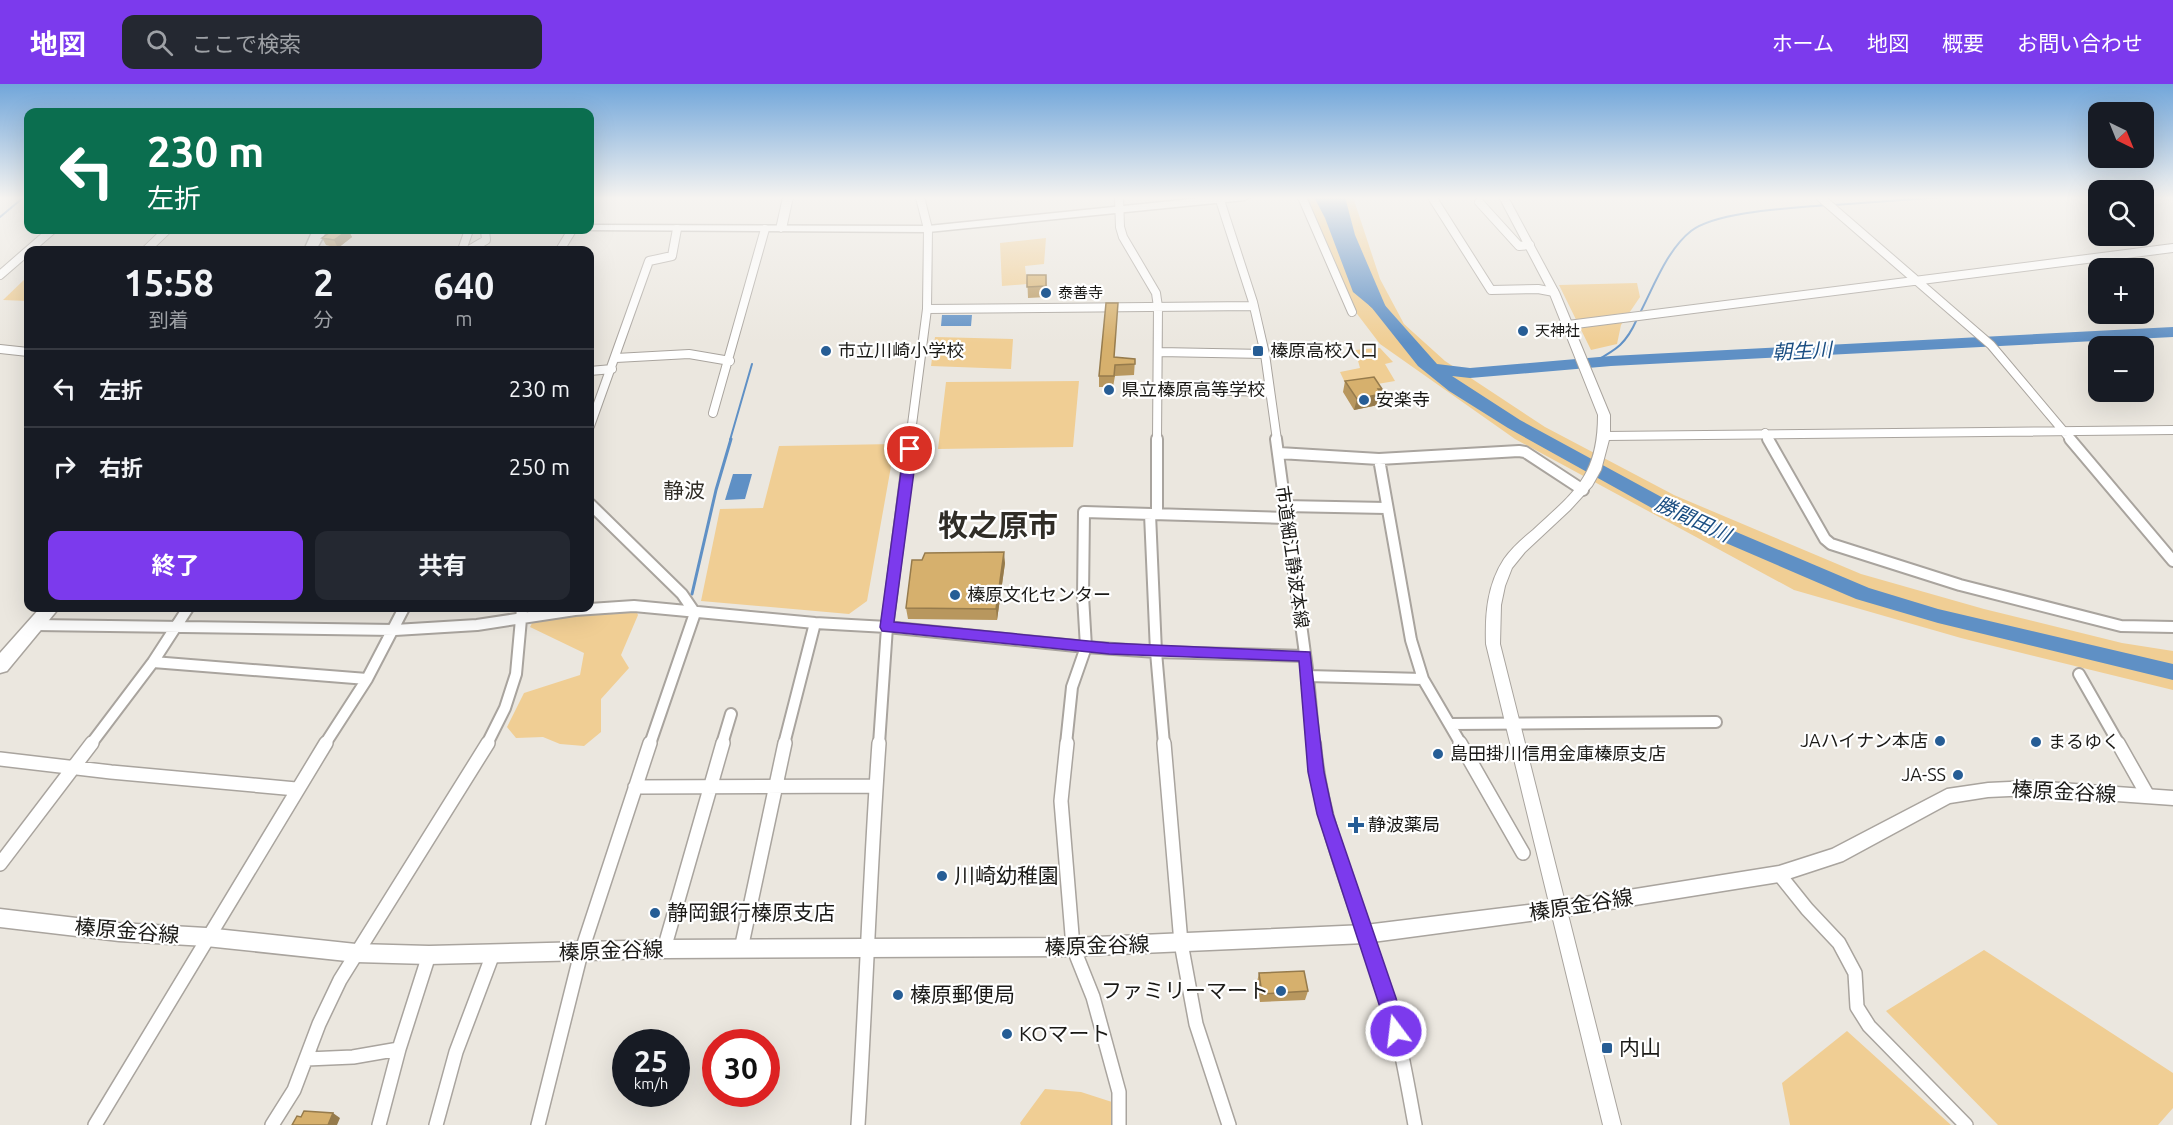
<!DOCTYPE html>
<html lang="ja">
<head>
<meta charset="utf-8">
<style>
	:root { --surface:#171b24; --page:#242831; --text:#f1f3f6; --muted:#9ea1a6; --line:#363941; --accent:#7c3aed }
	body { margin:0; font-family:Ubuntu,"Noto Sans JP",sans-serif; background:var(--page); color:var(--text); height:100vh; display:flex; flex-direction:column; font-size:22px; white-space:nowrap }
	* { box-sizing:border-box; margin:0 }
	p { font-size:20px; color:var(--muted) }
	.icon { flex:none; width:33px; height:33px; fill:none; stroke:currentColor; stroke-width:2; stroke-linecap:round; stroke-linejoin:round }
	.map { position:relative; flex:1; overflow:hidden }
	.drawer { position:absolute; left:24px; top:162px; width:570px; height:366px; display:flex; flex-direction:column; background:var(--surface); border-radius:12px; box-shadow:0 6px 24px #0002 }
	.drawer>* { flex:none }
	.guide { position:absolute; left:24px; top:24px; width:570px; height:126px; border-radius:12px; box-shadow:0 6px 24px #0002; background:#0b6e4f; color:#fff; overflow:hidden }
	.needle { width:39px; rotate:137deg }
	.fabs { position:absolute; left:2088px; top:18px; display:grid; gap:12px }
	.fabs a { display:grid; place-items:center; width:66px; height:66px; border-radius:12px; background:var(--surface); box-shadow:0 6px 24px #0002; font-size:30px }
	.speed { position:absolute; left:612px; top:945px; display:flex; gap:12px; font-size:30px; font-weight:700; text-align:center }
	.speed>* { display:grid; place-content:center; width:78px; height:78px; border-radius:50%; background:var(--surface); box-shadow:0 6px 24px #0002; line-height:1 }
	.speed small { font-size:15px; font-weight:400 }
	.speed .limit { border:9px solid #d22; background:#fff; color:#111 }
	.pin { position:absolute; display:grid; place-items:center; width:51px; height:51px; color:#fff; margin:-26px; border:3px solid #fff; border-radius:50%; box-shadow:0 2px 6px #0007 }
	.me { position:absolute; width:66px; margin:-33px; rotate:345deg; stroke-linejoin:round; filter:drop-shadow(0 0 4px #0008) }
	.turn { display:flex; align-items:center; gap:21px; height:126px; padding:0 24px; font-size:27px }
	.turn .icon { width:78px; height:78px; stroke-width:2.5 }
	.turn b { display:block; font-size:42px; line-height:51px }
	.eta { display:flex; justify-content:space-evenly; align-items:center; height:102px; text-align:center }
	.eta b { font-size:36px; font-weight:700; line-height:42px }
	.cta { display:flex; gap:12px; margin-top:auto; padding:12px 24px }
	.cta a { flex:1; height:69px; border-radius:12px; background:var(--accent); color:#fff; font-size:24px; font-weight:700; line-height:69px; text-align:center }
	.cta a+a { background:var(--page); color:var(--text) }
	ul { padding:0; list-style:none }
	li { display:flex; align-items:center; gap:18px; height:78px; padding:0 24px; border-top:2px solid var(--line) }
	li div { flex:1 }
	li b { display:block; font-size:22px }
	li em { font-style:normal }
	header { display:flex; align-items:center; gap:36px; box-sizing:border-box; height:84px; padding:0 30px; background:var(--accent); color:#fff }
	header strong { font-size:28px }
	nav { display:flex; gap:33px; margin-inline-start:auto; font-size:21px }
	.search { width:420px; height:54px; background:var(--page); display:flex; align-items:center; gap:15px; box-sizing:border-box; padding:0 21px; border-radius:12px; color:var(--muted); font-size:22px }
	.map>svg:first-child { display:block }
</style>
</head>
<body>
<header>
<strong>地図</strong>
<div class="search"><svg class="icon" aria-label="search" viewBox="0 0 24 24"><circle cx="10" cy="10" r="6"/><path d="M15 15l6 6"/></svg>ここで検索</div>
<nav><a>ホーム</a><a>地図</a><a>概要</a><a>お問い合わせ</a></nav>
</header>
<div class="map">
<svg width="2173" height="1041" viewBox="0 0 2173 1041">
	<rect width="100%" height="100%" fill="#ebe7df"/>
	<path fill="#f0ce94" d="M1306,113H1353L1380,195L1404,240L1445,277L1545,343L1674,411L1861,490L1984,525L2122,559L2173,567V606L1961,554L1794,506L1515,355L1380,260L1348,218Z
		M1046,154L1044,180L1025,182L1027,200L1002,202L1000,159Z
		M28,192V217L3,216Z
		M1637,199L1640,213L1621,241L1617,260L1591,266L1559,201Z
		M935,253L1013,255L1011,285L931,282Z
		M1380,264L1393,278L1385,280L1395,297L1348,305L1340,288L1360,284L1355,266Z
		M1079,297L1073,363L938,365L946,298Z
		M895,360L867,517L849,530L701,517L720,425L763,424L779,362Z
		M634,522L638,531L621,571L629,584L601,615V648L584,662L560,660L543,653L516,654L507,643L524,609L580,591L584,569L530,543L535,533Z
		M1984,866L2173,989V1024L2158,1041H1998L1886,927Z
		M1847,947L1951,1041H1790L1782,999Z
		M1045,1005L1081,1008L1112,1018V1041H1021L1020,1039Z"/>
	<path fill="#5f90c5" d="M1314,113H1345L1355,151L1394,242L1353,208L1325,134Z
		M942,231H972L971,242H941Z
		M733,390H752L745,415L725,416Z"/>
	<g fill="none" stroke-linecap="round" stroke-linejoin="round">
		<path stroke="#5f90c5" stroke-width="2" d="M1834,121L1943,113
			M0,133L24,113
			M1640,229C1654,202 1667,166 1691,147C1717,127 1794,124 1827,121
			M1594,278C1617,265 1626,260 1637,235
			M730,356L752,280"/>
		<path stroke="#5f90c5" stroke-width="3" d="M692,510L716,406L731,355"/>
		<path fill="#5f90c5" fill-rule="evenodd" d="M1377,216L1382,218L1437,280L1470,284L1611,272L2173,243V253L1611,282L1470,294L1452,292L1520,336L1689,428L1869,504L1938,525L2173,580V596L1938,539L1856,515L1677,438L1508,344L1449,307L1418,282L1372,224L1369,221L1372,218Z"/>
		<defs>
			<path id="minor-far2" d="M1119,113L1120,143L1123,153L1156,209L1158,223L1157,356
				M1219,113L1253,218L1265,270L1277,356
				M1302,113L1352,228
				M1432,113L1491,206L1538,205L1554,208
				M1820,113L1991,261L2071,356
				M1479,118L1519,162L1530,161
				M146,166L167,146
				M462,166L469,146
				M469,166L486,156L485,146
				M560,166L572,146
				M0,191L52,146
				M927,225L1254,222
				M1568,241L2173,164
				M0,265L28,268
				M1159,268L1265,270
				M616,274L689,270L730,277
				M590,287L612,285
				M1158,305L1270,308
				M713,329L765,145
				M590,342L649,177L672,172L677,145
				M1765,349L1769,356
				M1606,352L2173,346
				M910,356L927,225L928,145L920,113"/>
			<path id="minor-far1" d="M1276,355L1308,592L1314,660
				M1768,355L1825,455L1831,460L1960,501L2121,542L2173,543
				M2070,355L2173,477
				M1279,369L1379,375L1519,367L1525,368L1583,406
				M1379,375L1411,556L1423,595L1461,660
				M590,420L682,510L695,529L650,660
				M1284,422L1386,424
				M1150,430L1156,568L1164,660
				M1157,430V355
				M36,541L395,546L477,541L575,526L634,522L815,539L887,543L1086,563L1156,568L1305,572
				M153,578L367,595
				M2079,590L2119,660
				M1308,592L1423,595
				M1450,640L1716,638
				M91,660L153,578L188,524
				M325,660L367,595L404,524
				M487,660L505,624L516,590L522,524
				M722,660L731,630
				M784,660L815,539
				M879,660L887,543L911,355
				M1066,660L1072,603L1086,563L1083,512L1084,428L1286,434"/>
			<path id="minor" d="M1067,659L1061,717L1073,863L1093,913L1119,1008V1041
				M1164,659L1181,859L1196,940L1229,1041
				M1314,659C1321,746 1360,829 1386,912C1400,954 1407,998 1415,1041
				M1460,659L1523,769
				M2118,659L2148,712
				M0,675L111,688L296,705
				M635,703L876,702
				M0,780L92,659
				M1779,790L1807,825L1839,859L1855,889L1857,923L1869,942L1966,1041
				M664,865L723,659
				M741,865L785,659
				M307,975L353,973L399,965
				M95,1041L326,659
				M272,1041L294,1006L319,940L340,896L488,659
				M379,1041L399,965L429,871
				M436,1041L456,968L493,870
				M538,1041L581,869L650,659
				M858,1041C866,914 870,786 879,659"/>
			<path id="tertiary" d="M783,113H793L786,145L781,148L776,145Z
				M1499,113H1508L1559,208L1610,331V352L1601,386L1592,402L1570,426L1525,468L1512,484L1505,502L1501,521L1500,560L1621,1041H1603L1486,560C1485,531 1487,501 1504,475C1512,464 1522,455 1533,446C1575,407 1598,392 1598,331L1549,208Z"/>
			<path id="secondary" d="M1211,113H1250L1245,116L928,148L586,146H590V141L928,142Z
				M2031,697L2173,707V721L2031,711L1988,713L1950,719L1843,777L1779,798L1560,833L1365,859L1073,872L664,874L429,880L356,878L206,862L119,857L0,843V825L119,839L206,844L356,860L429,862L664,856L1073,854L1365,841L1560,817L1779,782L1832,765L1947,705L1988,699Z"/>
			<path id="trunk" d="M313,146H327L316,166H304Z
				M40,524H59L7,587L0,589V569Z"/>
		</defs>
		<use href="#minor-far2" stroke="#a9a49e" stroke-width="10"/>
		<use href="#minor-far1" stroke="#a9a49e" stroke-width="14"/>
		<use href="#minor" stroke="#a9a49e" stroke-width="16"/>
		<use href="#tertiary" stroke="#a9a49e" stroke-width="2"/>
		<use href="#secondary" stroke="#a9a49e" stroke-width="3"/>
		<use href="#trunk" stroke="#a9a49e" stroke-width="3"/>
		<use href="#minor-far2" stroke="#fff" stroke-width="8"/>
		<use href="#minor-far1" stroke="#fff" stroke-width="10"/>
		<use href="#minor" stroke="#fff" stroke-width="13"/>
		<use href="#tertiary" fill="#fff" fill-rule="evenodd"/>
		<use href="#secondary" fill="#fff" fill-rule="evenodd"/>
		<use href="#trunk" fill="#fff" fill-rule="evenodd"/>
	</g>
	<path fill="#b8975e" d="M348,146L352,153L338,164L326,161L322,154Z
		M1027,191H1046L1047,213L1028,214Z
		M1117,230L1114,273L1135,275L1134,291L1115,292L1113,303H1099V292Z
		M1345,297L1382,305L1378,321L1354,326L1343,308Z
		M1005,479L997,536L908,535L906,524Z
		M1259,889L1308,907L1305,916L1260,918L1257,898Z"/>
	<path fill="#967b4c" d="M348,146L352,153L338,164L334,156Z
		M1378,305H1382L1378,321L1354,326L1357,315Z
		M1004,468L1005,479L997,536L996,525Z
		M333,1029L340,1034L337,1041H328Z"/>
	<path fill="#d6b06d" stroke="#967b4c" stroke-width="1.5" d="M333,146H348L334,156L322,154Z
		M1027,191H1046V202L1027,203Z
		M1106,219H1118L1114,273L1135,275V280L1115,281L1114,292H1099Z
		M1374,293L1382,305H1378L1381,310L1357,315L1345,297Z
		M1004,468L996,525L906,524L912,476H922L925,469Z
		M1304,887L1308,907L1262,910L1259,889Z
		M304,1027L333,1029L328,1041H292L297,1032L301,1033Z"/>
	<linearGradient id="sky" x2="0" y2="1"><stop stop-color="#71a6da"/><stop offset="0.44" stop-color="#f6f4f1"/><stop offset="1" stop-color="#f6f4f1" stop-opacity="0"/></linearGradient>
	<rect width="2173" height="259" fill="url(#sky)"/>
	<path fill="#7c3aed" stroke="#51269a" stroke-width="1.5" d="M910,361L917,365L894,538L1109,559L1310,568L1324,688L1333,730L1396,914L1405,947L1403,954L1396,956L1390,954L1317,730L1308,688L1299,577L1109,570L882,547L880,543L904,365Z"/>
	<g fill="#265d95" stroke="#fff" stroke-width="2">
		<circle cx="1046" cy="209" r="6"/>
		<circle cx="1523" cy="247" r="6"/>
		<circle cx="826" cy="267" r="6"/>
		<rect x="1252" y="261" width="12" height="12" rx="3"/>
		<circle cx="1109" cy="306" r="6"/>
		<circle cx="1364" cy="316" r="6"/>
		<circle cx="955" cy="511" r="6"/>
		<circle cx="1940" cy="657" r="6"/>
		<circle cx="2036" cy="658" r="6"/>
		<circle cx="1438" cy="670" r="6"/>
		<circle cx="1958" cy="691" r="6"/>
		<path d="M1353 732h6v6h6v6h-6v6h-6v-6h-6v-6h6z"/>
		<circle cx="942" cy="792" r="6"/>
		<circle cx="655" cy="829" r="6"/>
		<circle cx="1281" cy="907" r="6"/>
		<circle cx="898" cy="911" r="6"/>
		<circle cx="1007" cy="950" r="6"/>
		<rect x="1601" y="958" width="12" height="12" rx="3"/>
	</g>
	<g text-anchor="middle" stroke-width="4.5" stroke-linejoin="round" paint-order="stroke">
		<g font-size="15" fill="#1b1a17" stroke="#fff" text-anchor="start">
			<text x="1058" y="214">泰善寺</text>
			<text x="1535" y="252">天神社</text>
		</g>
		<g font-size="18" fill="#1b1a17" stroke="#fff" text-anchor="start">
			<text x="838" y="273">市立川崎小学校</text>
			<text x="1270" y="273">榛原高校入口</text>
			<text x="1121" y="312">県立榛原高等学校</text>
			<text x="1376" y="322">安楽寺</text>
			<text x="967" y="517">榛原文化センター</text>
			<text x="1928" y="663" text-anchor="end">JAハイナン本店</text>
			<text x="2048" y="664">まるゆく</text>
			<text x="1450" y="676">島田掛川信用金庫榛原支店</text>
			<text x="1946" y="697" text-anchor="end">JA-SS</text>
			<text x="1368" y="747">静波薬局</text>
		</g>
		<g font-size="18" fill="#1b1a17" stroke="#fff">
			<text transform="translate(1292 473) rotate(82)" y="6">市道細江静波本線</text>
		</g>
		<g font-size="20" font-style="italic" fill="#1b4e82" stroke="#fff">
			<text transform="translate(1802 267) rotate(-3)" y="7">朝生川</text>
			<text transform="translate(1693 435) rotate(25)" y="7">勝間田川</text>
		</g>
		<g font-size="21" fill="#302d27" stroke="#fff">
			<text x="684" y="414">静波</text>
		</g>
		<g font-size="21" fill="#1b1a17" stroke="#fff">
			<text transform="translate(2064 708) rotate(3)" y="7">榛原金谷線</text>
			<text transform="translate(1581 821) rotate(-9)" y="7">榛原金谷線</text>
			<text transform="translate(127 847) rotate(5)" y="7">榛原金谷線</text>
			<text transform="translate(1097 862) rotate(-2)" y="7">榛原金谷線</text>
			<text transform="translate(611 867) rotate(-2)" y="7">榛原金谷線</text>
		</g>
		<g font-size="21" fill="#1b1a17" stroke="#fff" text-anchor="start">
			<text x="954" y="799">川崎幼稚園</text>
			<text x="667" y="836">静岡銀行榛原支店</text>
			<text x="1269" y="914" text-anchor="end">ファミリーマート</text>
			<text x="910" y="918">榛原郵便局</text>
			<text x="1019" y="957">KOマート</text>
			<text x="1619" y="971">内山</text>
		</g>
		<g font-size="30" font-weight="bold" fill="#302d27" stroke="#fff">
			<text x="998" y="452">牧之原市</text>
		</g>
	</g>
</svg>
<div class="fabs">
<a><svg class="needle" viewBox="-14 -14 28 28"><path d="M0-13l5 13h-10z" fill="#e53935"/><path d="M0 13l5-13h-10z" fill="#9ea1a6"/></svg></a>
<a><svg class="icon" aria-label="search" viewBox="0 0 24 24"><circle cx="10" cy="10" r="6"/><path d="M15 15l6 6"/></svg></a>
<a>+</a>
<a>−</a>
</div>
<div class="speed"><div>25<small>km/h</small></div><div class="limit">30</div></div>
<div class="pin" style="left:910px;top:365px;background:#d93025"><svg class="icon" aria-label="arrive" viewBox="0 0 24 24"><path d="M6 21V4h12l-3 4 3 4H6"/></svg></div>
<svg class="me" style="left:1396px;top:947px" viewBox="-20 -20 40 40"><circle r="17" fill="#7c3aed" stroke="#fff" stroke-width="3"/><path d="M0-11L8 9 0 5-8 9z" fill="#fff"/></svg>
<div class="guide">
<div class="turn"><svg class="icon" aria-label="left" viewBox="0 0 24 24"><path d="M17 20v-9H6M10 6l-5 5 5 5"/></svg><div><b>230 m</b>左折</div></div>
</div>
<section class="drawer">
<div class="eta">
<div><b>15:58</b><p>到着</p></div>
<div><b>2</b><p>分</p></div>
<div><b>640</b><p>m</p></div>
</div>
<ul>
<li><svg class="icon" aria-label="left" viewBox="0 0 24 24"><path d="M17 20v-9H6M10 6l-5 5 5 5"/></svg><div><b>左折</b></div><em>230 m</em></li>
<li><svg class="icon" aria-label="right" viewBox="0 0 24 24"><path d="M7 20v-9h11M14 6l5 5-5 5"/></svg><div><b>右折</b></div><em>250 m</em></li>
</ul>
<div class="cta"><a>終了</a><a>共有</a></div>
</section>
</div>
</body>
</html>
